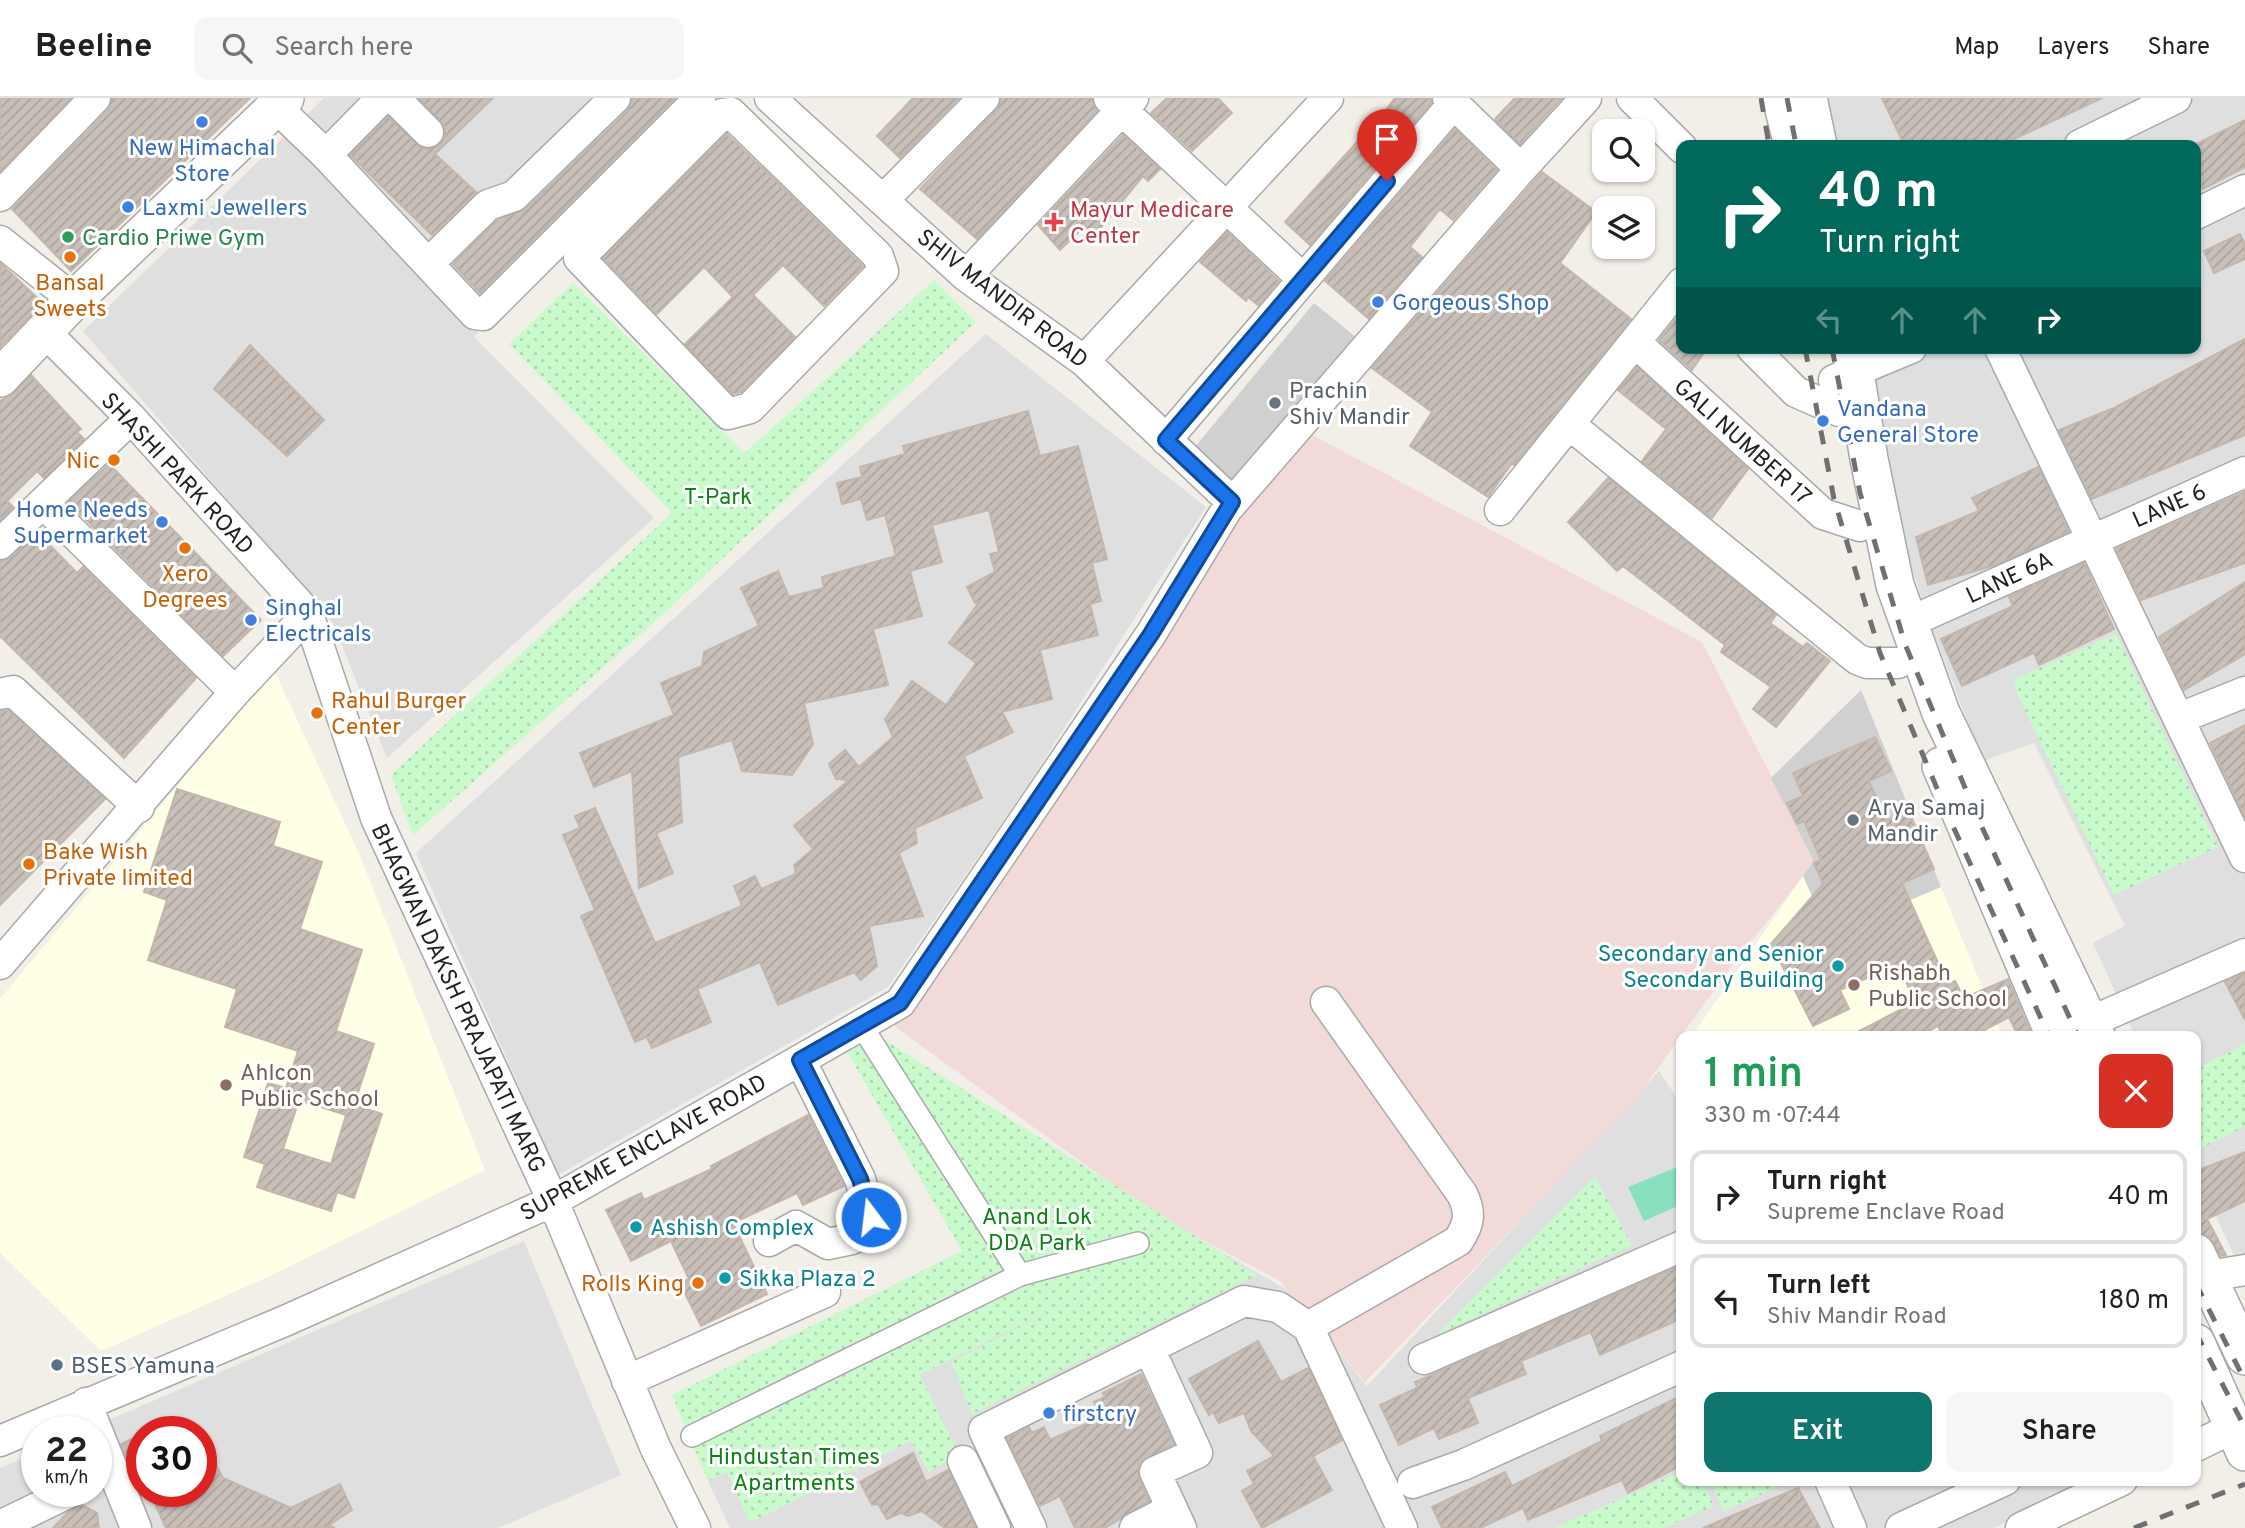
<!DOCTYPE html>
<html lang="en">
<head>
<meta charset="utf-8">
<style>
	:root { --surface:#fff; --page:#f6f6f6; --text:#202124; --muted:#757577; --line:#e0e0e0; --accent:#0f766e }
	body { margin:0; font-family:Overpass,sans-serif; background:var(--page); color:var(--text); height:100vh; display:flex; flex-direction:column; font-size:26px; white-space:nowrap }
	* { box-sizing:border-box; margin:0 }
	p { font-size:23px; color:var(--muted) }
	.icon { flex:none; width:38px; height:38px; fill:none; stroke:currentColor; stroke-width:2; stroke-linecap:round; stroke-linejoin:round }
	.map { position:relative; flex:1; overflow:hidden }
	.side { position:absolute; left:1676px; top:933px; width:525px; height:455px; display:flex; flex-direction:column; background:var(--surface); border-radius:14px; box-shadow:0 2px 5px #0004 }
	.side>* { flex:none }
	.top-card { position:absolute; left:1676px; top:42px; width:525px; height:214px; border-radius:14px; box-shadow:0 2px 5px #0004; background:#00695c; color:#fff; overflow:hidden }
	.fabs { position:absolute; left:1592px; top:21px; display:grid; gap:14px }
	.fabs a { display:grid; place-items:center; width:63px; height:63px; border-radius:14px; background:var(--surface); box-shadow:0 2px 5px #0004; font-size:35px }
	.speed { position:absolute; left:21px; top:1318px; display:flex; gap:14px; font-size:35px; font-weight:700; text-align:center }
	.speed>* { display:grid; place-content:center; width:91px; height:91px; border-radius:50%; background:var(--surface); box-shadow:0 2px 5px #0004; line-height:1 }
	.speed small { font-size:18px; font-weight:400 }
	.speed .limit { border:10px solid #d22; background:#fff; color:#111 }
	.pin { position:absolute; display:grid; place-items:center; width:60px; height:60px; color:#fff; margin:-72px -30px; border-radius:50% 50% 50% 0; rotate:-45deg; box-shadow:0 0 7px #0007 }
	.pin .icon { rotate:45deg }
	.me { position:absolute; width:77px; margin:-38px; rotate:345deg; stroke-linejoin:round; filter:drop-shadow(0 0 5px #0008) }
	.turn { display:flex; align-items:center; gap:24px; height:147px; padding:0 28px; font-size:32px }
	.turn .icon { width:91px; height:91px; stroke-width:2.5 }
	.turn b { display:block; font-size:49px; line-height:60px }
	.lanes { display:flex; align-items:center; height:66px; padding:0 28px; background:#0003; justify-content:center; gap:35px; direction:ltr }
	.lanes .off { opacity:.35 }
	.round { display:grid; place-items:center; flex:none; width:74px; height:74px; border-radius:14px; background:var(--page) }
	.headline { display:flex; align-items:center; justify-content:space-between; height:119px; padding:0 28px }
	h1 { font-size:42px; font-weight:600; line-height:52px; color:#1e9e55 }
	.primary-button { display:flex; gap:14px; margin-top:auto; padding:14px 28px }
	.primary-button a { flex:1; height:80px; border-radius:14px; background:var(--accent); color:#fff; font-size:28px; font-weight:600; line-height:80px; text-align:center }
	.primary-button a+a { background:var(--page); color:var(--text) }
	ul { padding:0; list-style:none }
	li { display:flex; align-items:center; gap:21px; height:94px; margin:0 14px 10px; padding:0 14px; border:4px solid var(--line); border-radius:14px }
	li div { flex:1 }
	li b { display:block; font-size:26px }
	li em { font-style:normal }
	header { display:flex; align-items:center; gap:42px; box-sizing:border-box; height:98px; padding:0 35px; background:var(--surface); border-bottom:2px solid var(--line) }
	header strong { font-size:33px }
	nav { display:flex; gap:38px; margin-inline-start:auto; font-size:24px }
	.search { width:490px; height:63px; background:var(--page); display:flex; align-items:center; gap:18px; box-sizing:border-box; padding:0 24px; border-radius:14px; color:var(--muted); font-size:26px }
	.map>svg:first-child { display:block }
</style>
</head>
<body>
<header>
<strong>Beeline</strong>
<div class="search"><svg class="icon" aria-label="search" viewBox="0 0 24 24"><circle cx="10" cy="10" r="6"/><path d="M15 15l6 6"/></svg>Search here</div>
<nav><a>Map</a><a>Layers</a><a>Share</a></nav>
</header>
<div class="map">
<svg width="2245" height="1430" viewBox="0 0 2245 1430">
	<defs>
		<pattern id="park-dots" width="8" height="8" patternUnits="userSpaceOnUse" patternTransform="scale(1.75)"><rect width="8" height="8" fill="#c8facc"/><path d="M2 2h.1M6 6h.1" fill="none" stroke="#acd6af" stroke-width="1.8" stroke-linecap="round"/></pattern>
		<pattern id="building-hatch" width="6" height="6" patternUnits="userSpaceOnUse" patternTransform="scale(1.75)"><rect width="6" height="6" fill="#c7bfb8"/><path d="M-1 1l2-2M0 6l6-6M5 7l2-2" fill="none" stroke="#aba49e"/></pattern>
	</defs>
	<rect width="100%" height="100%" fill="#f2efe9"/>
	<path fill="#e0dfdf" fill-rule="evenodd" d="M324,0H709L474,239L654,420L387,660L333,525L83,233Z
		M1825,0H2245V1181L2196,1075V938H2135L2093,845L2125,828L2034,645L1983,663L1930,526L1897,424L1865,250H2196V47H1835Z
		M986,236L1206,409L1024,693L888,889L558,1077L416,755Z
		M1659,973L1682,1008V1382L2096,1383L1993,1430H730L708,1383L1195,1139L1289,1193L1367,1288Z
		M524,1143L621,1377L498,1430H0V1370L37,1354V1393H96V1334L83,1333ZM142,1334H201V1393H142Z"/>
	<path fill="#f2dad9" d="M1301,331L1702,544L1815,763L1731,869L1632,1006L1365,1284L1280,1183L1152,1115L894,928Z"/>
	<path fill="#ffffe5" d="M274,572L360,758L485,1072L270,1178L101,1253L0,1155V901Z
		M1803,778L1829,835L1941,789L2002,938H1692Z"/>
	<path fill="#d0d0d0" d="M1314,205L1368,249L1232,404L1185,361Z
		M1861,592L1941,789L1829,836L1803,778L1814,763L1771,680Z"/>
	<path fill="url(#park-dots)" d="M934,182L976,224L648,530L413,737L391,677L672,415L509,246L573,185L745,355Z
		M2116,536L2218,749L2114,797L2020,602L2013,582Z
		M861,927L1257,1177L972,1316L951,1264L1113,1180L920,1277L959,1356L929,1374L911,1343L750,1425L727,1374L708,1383L672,1297L962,1153L839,940Z
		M2245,946V1029L2196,1053V970Z
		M1595,1079L1632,1147L1438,1236Z
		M1682,1373V1382L1703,1383L1714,1408L1663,1430H1555Z
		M1711,1383H1793L1723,1413Z"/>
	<path fill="#88e0be" d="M1682,1067V1106L1644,1123L1628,1089Z"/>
	<path fill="url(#building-hatch)" stroke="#c4b6ab" stroke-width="2" fill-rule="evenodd" d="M0,0H71L0,73Z
		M112,0H250L71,173L12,111L108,12Z
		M419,0H493L435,56L476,94L432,137L350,57L388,19L423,51L440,47L445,39V29Z
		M632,0H675L480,195L453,166L497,122L526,111L627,13Z
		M913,0H959L900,60L877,38Z
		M1001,0H1092L1097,13L977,141L920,91L996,12Z
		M1167,0H1218L1232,15L1192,53L1151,15Z
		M1395,0H1431V5L1406,35L1383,16Z
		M1515,0H1562L1520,46L1495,21Z
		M1882,0H2102L2001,47H1904Z
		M2245,22V69L2203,91L2196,78V46Z
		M1455,31L1497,72L1453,122L1440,111L1410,149L1422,159L1369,221L1325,183Z
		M727,36L863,168L824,208L783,167L753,197L795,239L741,294L733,296L685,246L733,199L704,169L657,216L603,160Z
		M1123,37L1160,71L1148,83L1143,78L1093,139L1083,130L1060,152L1038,127Z
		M1357,44L1380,64L1310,147L1285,124Z
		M1542,74L1596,114L1560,165L1631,221L1514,367L1512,365L1488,399L1410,348L1432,314L1372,270Z
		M1227,134L1279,183L1258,207L1248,199L1246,203L1200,164Z
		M2240,136L2245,146V161L2214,175L2204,153Z
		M0,165L43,205L0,249Z
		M1675,222L1682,226V250H1707L1692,272L1659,242Z
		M2245,241V337L2092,401L2059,332L2114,310Z
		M250,247L324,322L287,358L214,291Z
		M1637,269L1748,371L1712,420L1642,363L1666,331L1618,292Z
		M31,277L81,331L77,334L84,341L44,380L37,373L7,403L13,409L0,422V303L15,294Z
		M1028,313L1040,358L1078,348L1107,461L1092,465L1101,503L1090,506L1098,537L1040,552L1052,601L1002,614L1013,634L964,658L982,700L915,730L917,745L899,755L923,818L869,828L877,868L861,882L854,874L778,907L760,864L697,891L711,924L652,950L647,939L635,944L581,818L595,812L563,737L580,730L575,718L595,710L655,845L742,808L734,788L755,778L761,791L796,776L794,767L813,751L794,728L849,682L836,681L829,666L845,652L859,669L893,639L885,621L912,583L946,607L976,565L949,545L980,503L975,505L967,489L995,474L990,456L999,454L989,412L932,427L942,464L910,473L922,518L873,531L888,587L804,605L813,646L792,677L742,673L732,642L678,659L682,724L656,735L673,775L639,790L632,673L594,689L580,655L674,617L661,585L702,568L704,554L759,528L741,490L778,473L789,499L824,490L822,479L896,458L885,417L867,422L861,401L842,406L837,385L862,379L860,369L905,356L903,348Z
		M109,366L261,522L223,558L68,404Z
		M2038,369L2069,434L1995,467L1928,487L1916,439L1979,413L1972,400Z
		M1608,380L1776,517L1770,525L1803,549L1807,545L1830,563L1776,629L1753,611L1771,589L1721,554L1725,547L1623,468L1617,473L1568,424Z
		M2244,394L2245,465L2141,502L2116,451Z
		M37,434L77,475L83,469L196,580L124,660L0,538V463L12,459Z
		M2084,465L2114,531L2039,567L2034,555L1962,588L1941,541L2013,508L2009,499Z
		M2245,484V556L2184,592L2159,539Z
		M8,612L105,701L0,807V613Z
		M2245,627V719L2210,645Z
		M1875,639L1891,673L1869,683L1886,723L1909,714L1934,771L1902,785L1948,887L1955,883L1964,900L2008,881L2032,938H2018L2009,919L1973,938H1943L1938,928L1920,938H1850L1915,904L1898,866L1840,892L1849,911L1813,928L1771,846L1823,786L1814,765L1821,762L1804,723L1797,726L1787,705L1803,698L1793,675Z
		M177,691L280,724L273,748L322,764L300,831L362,852L336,933L374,946L354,1007L382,1016L354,1100L337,1094L331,1113L257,1089L265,1066L244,1059L268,985L286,990L298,953L225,929L237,891L148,862L167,802L144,794ZM299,1002L346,1017L331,1066L283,1051Z
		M2245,875V922L2225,884Z
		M808,1017L844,1088L803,1107L797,1095L733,1125L767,1196L701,1228L680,1185L689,1181L671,1143L631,1163L606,1112L641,1095L644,1102L712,1071L711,1068Z
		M2245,1054V1103L2207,1121L2226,1157L2221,1158L2208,1138L2196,1134V1073Z
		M1682,1167V1220L1600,1257L1591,1234L1521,1263L1526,1276L1468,1300L1478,1325L1439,1341L1434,1330L1399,1347L1380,1307L1417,1290L1415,1284Z
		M1258,1243L1281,1284L1308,1270L1342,1342L1313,1358L1332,1392L1262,1430L1242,1393L1254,1386L1247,1373L1274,1358L1251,1333L1244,1315L1219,1325L1213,1314L1209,1317L1189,1281Z
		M1141,1276L1174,1346L1139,1365V1381L1149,1403L1105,1430H1075L1060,1398L1040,1408L1007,1340L1029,1329L1032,1335L1044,1329L1050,1342L1102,1319L1094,1304L1105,1299L1103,1295Z
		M1682,1297V1367L1628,1395L1622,1382L1528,1422L1523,1410L1480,1430H1442L1432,1409L1505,1374L1512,1388L1602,1343L1600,1338Z
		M142,1336V1397L121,1346Z
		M201,1339L223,1380L291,1410L340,1386L352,1412L329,1427L335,1430H166L149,1393H201Z
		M913,1355L926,1384L948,1372L976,1430H945L922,1413L908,1418L901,1415L887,1421L878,1406L872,1407L860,1384Z
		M1798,1390L1820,1430H1703Z
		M82,1407L97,1415L99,1430H53L68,1414Z"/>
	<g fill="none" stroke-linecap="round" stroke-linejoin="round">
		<defs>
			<path id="pedestrian" d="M861,927L1020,1177
				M692,1338L1020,1177L1138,1145"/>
			<path id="minor" d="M394,0L428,34
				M770,0L966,178L1084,263L1232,404
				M1109,0L1303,181
				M1632,0L1682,50
				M276,9L326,57L475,216L483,217L700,0
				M731,15L878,158L883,173L750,310L728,316L579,160L722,16Z
				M2080,47L2176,0
				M326,57L382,0
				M1521,71L1586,0
				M0,98L95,0
				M883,102L984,0
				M2196,116L2245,92
				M0,143L74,202
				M428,166L488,107L514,98L615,0
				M966,178L1133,0
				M46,235L131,320L308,516L376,720L553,1103L656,1351L695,1430
				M1635,244L1823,416L1860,428
				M1752,250L1796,294L1839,313
				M2000,250L2245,759
				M1084,263L1328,0
				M1834,282L1911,250
				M1569,326L1857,561L1867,565H1898
				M1166,342L1454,5
				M43,405L235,594
				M1500,412L1682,185
				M0,446L131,320
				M1923,518L2245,374
				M0,596L13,593L139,709
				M2180,620L2245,594
				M0,866L235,594L308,516
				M2090,924L2245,856
				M769,1143L796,1128L828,1146L852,1141L871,1119L860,1081L800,962
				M2208,1178L2245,1172
				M1308,1229L1458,1143C1470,1125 1471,1114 1462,1096L1326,904
				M1149,1250L1197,1355L1155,1374L1181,1430
				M1424,1261L1682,1148
				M627,1283L825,1194
				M86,1305L136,1430
				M0,1343L287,1222L553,1103L900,905L1151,536L1227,411L1521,71L1448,0
				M2196,1348L2245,1324
				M963,1363L995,1430
				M1830,1382L1851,1430
				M1413,1385L1463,1367L1682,1268
				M0,1428L72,1393
				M1031,1430L984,1332L1244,1203L1278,1209L1308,1229L1402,1430
				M1135,1430L1172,1411
				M1901,1430L2005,1382
				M2021,1430L2122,1382"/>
			<path id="tertiary" d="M1781,0L1793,47
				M1808,0L1818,47
				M1851,250L1869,361L1895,487L1941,615L2096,938
				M0,280L74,202L285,0
				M1941,668L2055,938
				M2196,1155L2245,1258
				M2196,1245L2245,1354"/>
		</defs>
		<use href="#pedestrian" stroke="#a9a9a9" stroke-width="24"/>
		<use href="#minor" stroke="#a9a9a9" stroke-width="33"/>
		<use href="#tertiary" stroke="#a9a9a9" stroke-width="40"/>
		<use href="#pedestrian" stroke="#fff" stroke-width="21"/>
		<use href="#minor" stroke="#fff" stroke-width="30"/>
		<use href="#tertiary" stroke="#fff" stroke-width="37"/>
		<path stroke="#707070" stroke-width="5" stroke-dasharray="14 14" stroke-linecap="butt" d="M1761,0L1769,47
			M1787,0L1796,47
			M1805,250L1834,401L1880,555L1952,726L2049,938
			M1832,250L1860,395L1905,546L1976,716L2078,938
			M2196,1186L2245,1283
			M2196,1235L2245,1330
			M2134,1430L2245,1386"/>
	</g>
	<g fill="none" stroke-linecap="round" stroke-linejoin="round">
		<defs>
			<path id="route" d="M871,1119L860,1081L800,962L900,905L1151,536L1232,404L1166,342L1387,83"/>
		</defs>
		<use href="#route" stroke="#114b97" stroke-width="18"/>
		<use href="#route" stroke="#1a73e8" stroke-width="12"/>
	</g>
	<g fill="#3f7fe0" stroke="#fff" stroke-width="2.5">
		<circle cx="202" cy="24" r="7"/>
		<circle cx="128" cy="109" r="7"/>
		<circle cx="1378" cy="204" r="7"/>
		<circle cx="1823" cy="323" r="7"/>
		<circle cx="162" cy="424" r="7"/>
		<circle cx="251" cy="522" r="7"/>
		<circle cx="1049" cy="1315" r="7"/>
	</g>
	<path fill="#e0444e" stroke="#fff" stroke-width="2.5" d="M1050.5 113.5h7v7h7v7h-7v7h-7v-7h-7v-7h7z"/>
	<circle fill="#2e9e5b" stroke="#fff" stroke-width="2.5" cx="68" cy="139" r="7"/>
	<g fill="#e8710a" stroke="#fff" stroke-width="2.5">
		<circle cx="70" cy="159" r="7"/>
		<circle cx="114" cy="362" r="7"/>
		<circle cx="185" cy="450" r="7"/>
		<circle cx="317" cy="615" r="7"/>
		<circle cx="29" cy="766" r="7"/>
		<circle cx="698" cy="1185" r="7"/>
	</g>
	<g fill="#6b7280" stroke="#fff" stroke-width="2.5">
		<circle cx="1275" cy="305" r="7"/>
		<circle cx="1853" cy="722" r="7"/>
	</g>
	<g fill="#0f9aa8" stroke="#fff" stroke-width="2.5">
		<circle cx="1838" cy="868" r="7"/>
		<circle cx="636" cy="1129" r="7"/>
		<circle cx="725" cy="1180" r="7"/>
	</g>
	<g fill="#8d6e63" stroke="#fff" stroke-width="2.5">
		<circle cx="1854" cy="887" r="7"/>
		<circle cx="226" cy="987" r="7"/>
	</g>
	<circle fill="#5c6f8a" stroke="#fff" stroke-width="2.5" cx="57" cy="1267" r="7"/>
	<g text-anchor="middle" stroke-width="6" stroke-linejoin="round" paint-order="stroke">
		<g font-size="23" fill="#366cbe" stroke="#fff" text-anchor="start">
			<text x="202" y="57" text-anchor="middle">New Himachal<tspan x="202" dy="26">Store</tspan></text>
			<text x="142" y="117">Laxmi Jewellers</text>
			<text x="1392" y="212">Gorgeous Shop</text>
			<text x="1837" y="318">Vandana<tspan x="1837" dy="26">General Store</tspan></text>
			<text x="148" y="419" text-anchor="end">Home Needs<tspan x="148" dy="26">Supermarket</tspan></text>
			<text x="265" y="517">Singhal<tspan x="265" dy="26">Electricals</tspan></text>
			<text x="1063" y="1323">firstcry</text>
		</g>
		<g font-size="23" fill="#be3a42" stroke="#fff" text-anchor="start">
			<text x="1070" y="119">Mayur Medicare<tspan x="1070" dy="26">Center</tspan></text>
		</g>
		<g font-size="23" fill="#27864d" stroke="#fff" text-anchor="start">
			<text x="82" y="147">Cardio Priwe Gym</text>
		</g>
		<g font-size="23" fill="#c56008" stroke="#fff">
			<text x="70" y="192">Bansal<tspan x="70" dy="26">Sweets</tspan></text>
			<text x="100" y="370" text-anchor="end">Nic</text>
			<text x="185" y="483">Xero<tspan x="185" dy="26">Degrees</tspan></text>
			<text x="331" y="610" text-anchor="start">Rahul Burger<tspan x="331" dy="26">Center</tspan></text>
			<text x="43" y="761" text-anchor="start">Bake Wish<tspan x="43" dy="26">Private limited</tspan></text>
			<text x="684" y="1193" text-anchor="end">Rolls King</text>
		</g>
		<g font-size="23" fill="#222" stroke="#fff">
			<text transform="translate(1003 200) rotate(38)" y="8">SHIV MANDIR ROAD</text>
			<text transform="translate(1743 343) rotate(42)" y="8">GALI NUMBER 17</text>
			<text transform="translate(178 375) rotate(47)" y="8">SHASHI PARK ROAD</text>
			<text transform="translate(2169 407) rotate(-24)" y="8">LANE 6</text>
			<text transform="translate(2009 479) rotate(-25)" y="8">LANE 6A</text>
			<text transform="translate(459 900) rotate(65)" y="8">BHAGWAN DAKSH PRAJAPATI MARG</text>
			<text transform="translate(643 1049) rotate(-29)" y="8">SUPREME ENCLAVE ROAD</text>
		</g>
		<g font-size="23" fill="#5b616d" stroke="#fff" text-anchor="start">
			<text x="1289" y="300">Prachin<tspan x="1289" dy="26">Shiv Mandir</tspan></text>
			<text x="1867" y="717">Arya Samaj<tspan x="1867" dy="26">Mandir</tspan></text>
		</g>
		<g font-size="23" fill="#0c8416" stroke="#fff">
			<text x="718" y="406">T-Park</text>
			<text x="1037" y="1126">Anand Lok<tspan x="1037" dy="26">DDA Park</tspan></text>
			<text x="794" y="1366">Hindustan Times<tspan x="794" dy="26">Apartments</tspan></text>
		</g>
		<g font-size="23" fill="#0d838f" stroke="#fff" text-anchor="start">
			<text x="1824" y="863" text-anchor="end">Secondary and Senior<tspan x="1824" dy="26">Secondary Building</tspan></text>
			<text x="650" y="1137">Ashish Complex</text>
			<text x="739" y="1188">Sikka Plaza 2</text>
		</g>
		<g font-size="23" fill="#785e54" stroke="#fff" text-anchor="start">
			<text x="1868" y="882">Rishabh<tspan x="1868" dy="26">Public School</tspan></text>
			<text x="240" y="982">Ahlcon<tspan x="240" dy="26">Public School</tspan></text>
		</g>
		<g font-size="23" fill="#4e5e75" stroke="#fff" text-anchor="start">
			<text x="71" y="1275">BSES Yamuna</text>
		</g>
	</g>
</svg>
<div class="fabs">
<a><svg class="icon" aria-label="search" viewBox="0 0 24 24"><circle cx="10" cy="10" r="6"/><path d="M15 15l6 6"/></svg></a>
<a><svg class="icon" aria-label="layers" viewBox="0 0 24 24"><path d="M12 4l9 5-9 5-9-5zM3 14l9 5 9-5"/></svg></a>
</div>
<div class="speed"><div>22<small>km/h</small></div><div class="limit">30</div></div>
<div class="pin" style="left:1387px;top:83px;background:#d93025"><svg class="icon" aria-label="arrive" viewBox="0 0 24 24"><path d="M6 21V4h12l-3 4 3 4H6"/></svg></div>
<svg class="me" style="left:871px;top:1119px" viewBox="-20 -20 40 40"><circle r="17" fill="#1a73e8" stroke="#fff" stroke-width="3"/><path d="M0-11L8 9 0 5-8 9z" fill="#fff"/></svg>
<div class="top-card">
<div class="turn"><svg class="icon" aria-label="right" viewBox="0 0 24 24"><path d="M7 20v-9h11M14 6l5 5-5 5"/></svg><div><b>40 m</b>Turn right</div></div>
<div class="lanes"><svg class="icon off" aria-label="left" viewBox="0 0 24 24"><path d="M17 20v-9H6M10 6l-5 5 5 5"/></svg><svg class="icon off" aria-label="ahead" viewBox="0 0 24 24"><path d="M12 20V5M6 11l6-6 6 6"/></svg><svg class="icon off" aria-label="ahead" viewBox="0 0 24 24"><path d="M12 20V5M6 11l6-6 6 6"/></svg><svg class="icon" aria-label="right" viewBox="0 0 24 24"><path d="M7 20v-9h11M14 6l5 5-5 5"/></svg></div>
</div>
<section class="side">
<div class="headline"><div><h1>1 min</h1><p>330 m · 07:44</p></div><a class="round" style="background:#d93025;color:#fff"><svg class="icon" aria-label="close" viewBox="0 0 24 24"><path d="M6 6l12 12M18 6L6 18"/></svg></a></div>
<ul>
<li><svg class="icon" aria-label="right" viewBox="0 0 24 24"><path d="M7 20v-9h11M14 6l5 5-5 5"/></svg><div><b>Turn right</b><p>Supreme Enclave Road</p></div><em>40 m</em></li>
<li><svg class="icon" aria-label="left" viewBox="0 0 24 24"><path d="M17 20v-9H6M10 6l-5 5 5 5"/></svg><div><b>Turn left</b><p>Shiv Mandir Road</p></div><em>180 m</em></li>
</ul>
<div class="primary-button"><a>Exit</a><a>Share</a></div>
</section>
</div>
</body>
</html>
